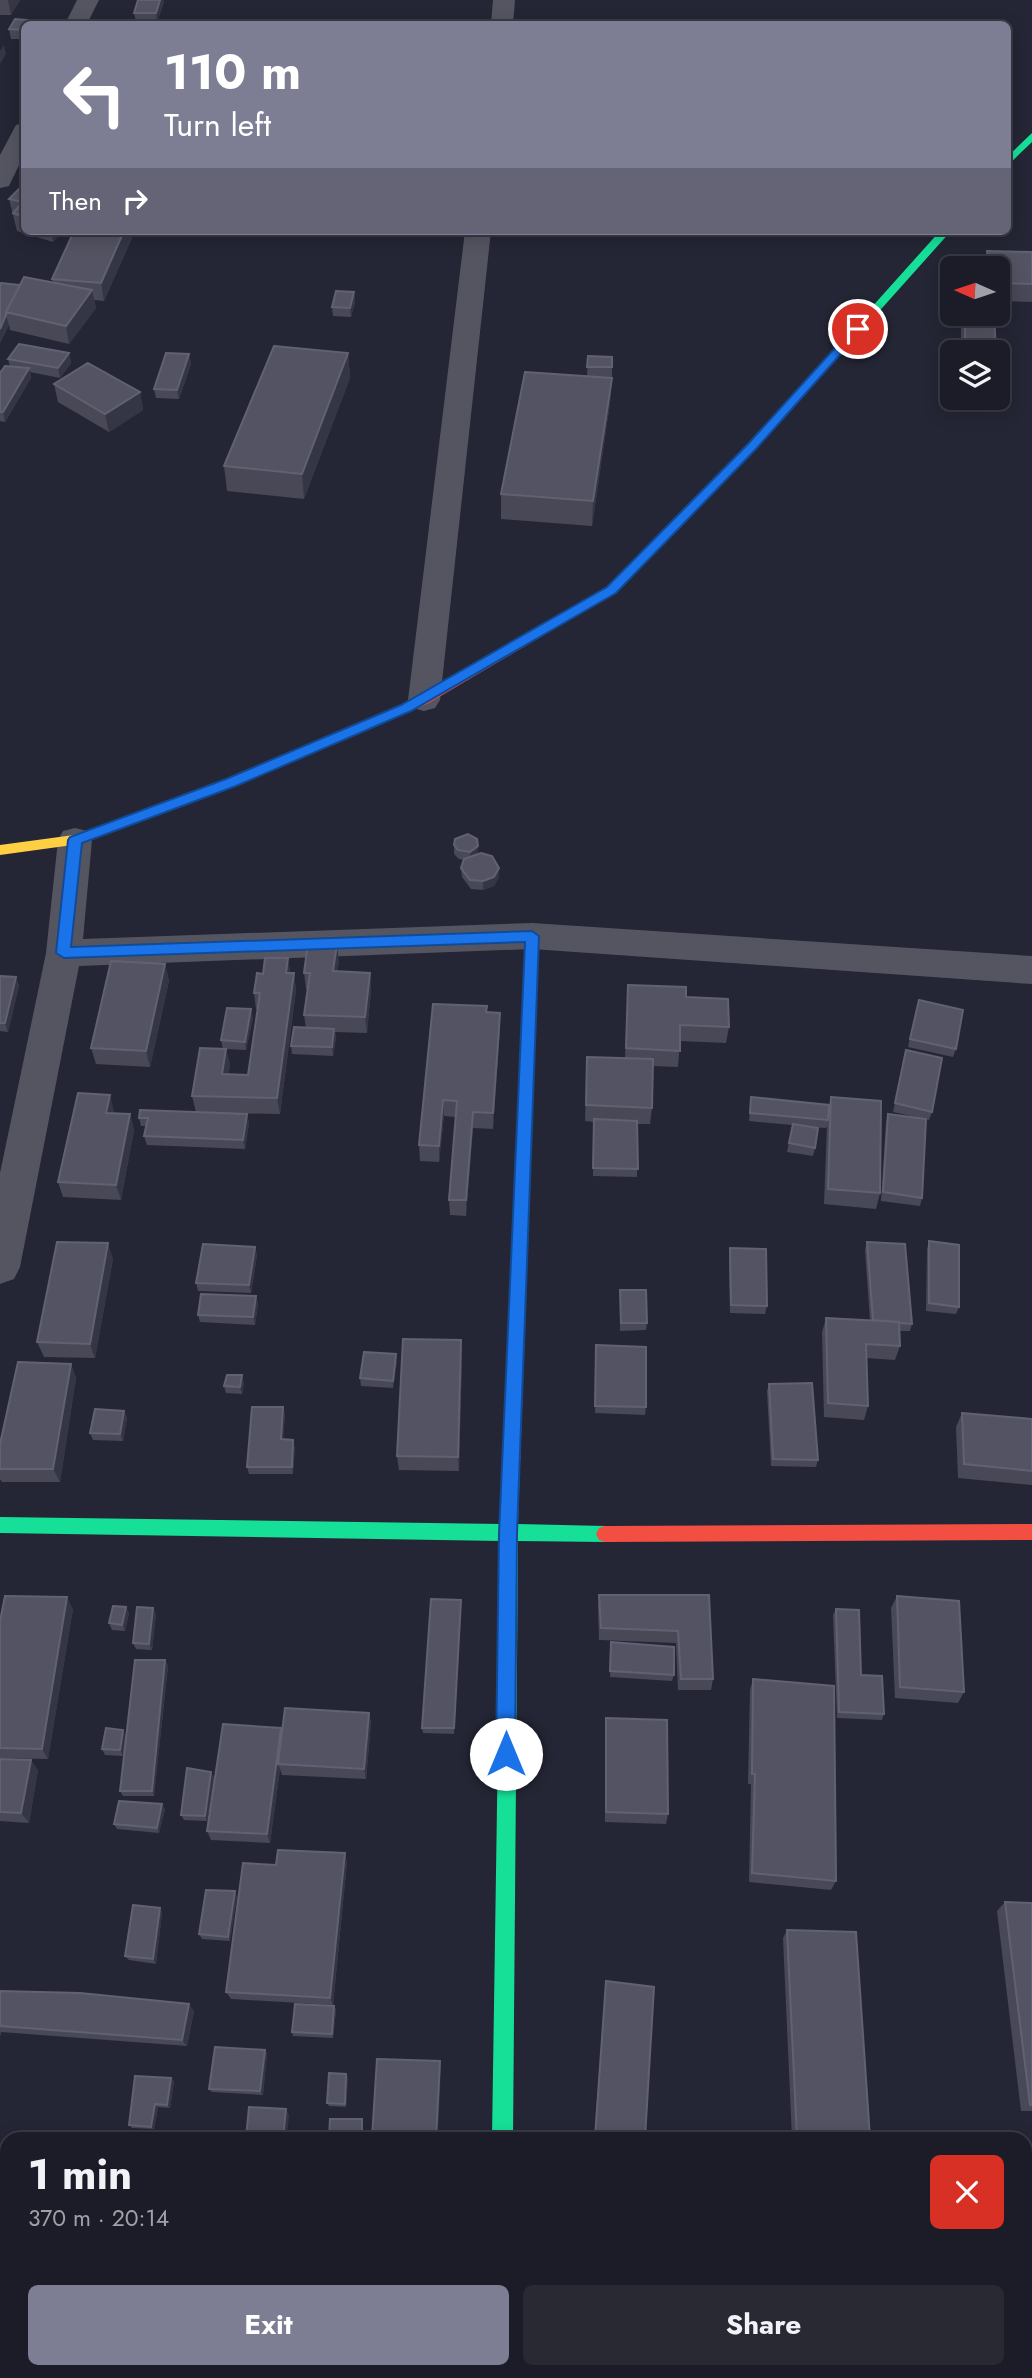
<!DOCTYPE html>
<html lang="en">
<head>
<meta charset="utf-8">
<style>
	:root { --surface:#1c1c28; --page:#292934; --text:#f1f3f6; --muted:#a0a1a8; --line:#3a3a45; --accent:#7d7e94 }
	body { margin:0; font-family:Jost,sans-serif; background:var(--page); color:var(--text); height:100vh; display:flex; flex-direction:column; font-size:26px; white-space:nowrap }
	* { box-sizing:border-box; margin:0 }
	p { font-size:23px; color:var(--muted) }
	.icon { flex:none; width:38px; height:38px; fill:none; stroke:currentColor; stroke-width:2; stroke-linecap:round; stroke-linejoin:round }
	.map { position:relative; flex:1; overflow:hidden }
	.side { position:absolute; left:0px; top:2132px; width:1032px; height:247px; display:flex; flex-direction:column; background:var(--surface); border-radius:21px 21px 0 0; box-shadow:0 4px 18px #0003,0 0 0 2px var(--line) }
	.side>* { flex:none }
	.hud { position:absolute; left:21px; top:21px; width:990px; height:214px; border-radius:10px; box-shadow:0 4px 18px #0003,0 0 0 2px var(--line); background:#7d7e94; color:#fff; overflow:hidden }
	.needle { width:46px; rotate:273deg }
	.fabs { position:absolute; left:940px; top:256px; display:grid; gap:14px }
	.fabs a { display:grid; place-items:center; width:70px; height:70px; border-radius:10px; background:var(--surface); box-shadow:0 4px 18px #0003,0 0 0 2px var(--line); font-size:35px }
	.pin { position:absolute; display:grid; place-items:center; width:60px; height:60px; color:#fff; margin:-30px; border:4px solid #fff; border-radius:50%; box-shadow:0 2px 7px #0007 }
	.me { position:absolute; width:77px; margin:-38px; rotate:0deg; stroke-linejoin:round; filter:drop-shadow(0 0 5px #0008) }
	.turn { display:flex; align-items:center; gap:24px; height:147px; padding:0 28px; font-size:32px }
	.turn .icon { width:91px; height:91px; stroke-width:2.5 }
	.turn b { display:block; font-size:49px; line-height:60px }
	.then { display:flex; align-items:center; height:66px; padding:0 28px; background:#0003; gap:14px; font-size:26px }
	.round { display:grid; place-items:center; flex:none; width:74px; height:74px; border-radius:10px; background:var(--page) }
	.overview { display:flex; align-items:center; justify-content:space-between; height:119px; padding:0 28px }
	h1 { font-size:42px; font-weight:700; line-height:52px }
	.cta { display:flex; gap:14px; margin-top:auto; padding:14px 28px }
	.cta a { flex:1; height:80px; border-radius:10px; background:var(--accent); color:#fff; font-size:28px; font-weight:700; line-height:80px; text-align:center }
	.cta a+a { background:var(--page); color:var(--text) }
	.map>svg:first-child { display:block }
</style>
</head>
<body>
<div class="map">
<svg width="1032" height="2378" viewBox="0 0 1032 2378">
	<rect width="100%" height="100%" fill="#252635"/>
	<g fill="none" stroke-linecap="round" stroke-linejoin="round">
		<path fill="#555562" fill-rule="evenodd" d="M77,0H99L87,24H65Z
			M493,0H515L513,24H491Z
			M24,123V155L9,186L0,188V155L16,125Z
			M465,231H491L440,700L435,708L424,711L413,708L408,700Z
			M75,828L87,831L92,840L83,939L532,923L1032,956V984L532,949L79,966L20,1267L14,1279L0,1284V1173L46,953L58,840L63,831Z
			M473,2371H527V2378H473Z"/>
		<path fill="#16e098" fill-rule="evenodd" d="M1032,133V142L1008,165V156Z
			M940,231H951L756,449L669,539H661V533L748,445Z
			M510,1484L516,1486L519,1492L518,1524L605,1526L611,1528L614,1534L611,1540L605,1542L518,1541L513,2138H492L501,1541L0,1533V1517L501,1524V1492L504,1486Z"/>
		<path fill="#ffcf43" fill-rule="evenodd" d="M308,745L315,750L313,753L236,786L80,844L0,855V845L74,835L226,780Z
			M532,931L539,936L519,1492L516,1498L510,1500L504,1498L501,1492L525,936Z"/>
		<path fill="#f24e42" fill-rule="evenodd" d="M665,532L671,536L669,539L615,593L429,703L313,753H303V747L419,697L607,587L661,533Z
			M1032,1524V1540L605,1542L599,1540L596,1534L599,1528L605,1526Z"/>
	</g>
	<path fill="#484857" d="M0,0H20L11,15H0Z
		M164,2L157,22H136L134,13Z
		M24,24V39H11L9,29Z
		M24,185V231H63L53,242L17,231L9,199Z
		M74,231H135L104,301L94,300L96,308L69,344L10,330L9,325L0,343V286L53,282L52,279Z
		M987,251L1032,252V302L998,301V268H983Z
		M354,292L355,302L351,317L333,316L332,307Z
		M963,313H994L996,352H961V325Z
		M69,353L71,363L60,378L30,372L31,378L5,422L0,421V373L10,367L8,359Z
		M348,353L350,378L304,499L227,491L224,466Z
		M189,354L191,364L179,399L156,398L154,389Z
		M588,356L612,357V377L587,376L612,378L610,403L592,526L501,519V494L587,376Z
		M54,384L140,392L143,410L109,432L58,402Z
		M964,397H998L1006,401L1004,411H966L964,401Z
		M454,845L478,854L499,877L494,886L483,890L471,889L462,877L461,868L464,860L459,859L454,854Z
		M339,961L337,972L370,973L371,990L367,1033L335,1032L336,1038L333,1056L292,1054L291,1046L306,1028L304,1015L307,989H306L304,973Z
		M165,964L169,981L150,1067L96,1064L91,1048Z
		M290,973H294L296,990L280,1114L213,1113L247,1114L249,1123L245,1149L147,1145L144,1136L146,1126H141L139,1118L196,1112L192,1096L223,1049L221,1040L253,1018L246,1050L226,1049L230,1065L228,1074L248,1075L258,1009H256L254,993Z
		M0,976L16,977L19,986L8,1032L0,1031Z
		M628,985L686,997L729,1027L726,1043L680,1041L678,1067L652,1066V1108L650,1124H637V1177L593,1176L594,1122L585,1121L587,1057L625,1058Z
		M916,1009L956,1049L953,1057L908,1047Z
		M487,1012L500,1013V1029L493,1129L473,1128L466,1216L450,1215L449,1200L456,1117L444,1116L439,1162L420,1161L419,1145Z
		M906,1050L932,1112L929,1120L893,1112Z
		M751,1097L829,1105L831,1097L880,1193L876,1209L824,1204L827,1126L826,1128L809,1127L815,1148L813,1156L787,1152L792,1125L749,1121Z
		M114,1111V1114H130L134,1130L121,1200L63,1197L58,1182Z
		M888,1114L922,1198L920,1206L881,1201L886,1123Z
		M929,1241L959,1307L956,1314L926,1311L927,1249Z
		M867,1242L912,1324L910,1331H899L900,1346L895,1360L866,1358L868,1406L864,1420L824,1417L822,1332L826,1318L870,1320L865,1250Z
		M255,1247L257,1255L251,1293L198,1291L196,1283Z
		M730,1248L767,1306L765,1314L730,1313L729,1256Z
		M113,1259L95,1358L44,1357L37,1342Z
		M620,1290L647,1323L646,1330L620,1331Z
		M256,1296L258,1304L255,1325L200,1322L198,1315Z
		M461,1340L462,1354L459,1471L399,1470L397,1456Z
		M596,1353L646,1407L645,1415L595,1413Z
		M397,1362L393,1388L361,1386L360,1378Z
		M71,1364L76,1378L60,1482H2L0,1479V1444Z
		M244,1383L242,1394L226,1393L224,1386Z
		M769,1384L818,1460L816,1467L771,1466L767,1391Z
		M124,1411L127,1418L123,1441L93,1440L90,1433Z
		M962,1413L1032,1419V1485L958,1478L956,1427Z
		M285,1414L283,1439L295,1447L293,1474H249L247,1467Z
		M599,1595H709L713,1679L711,1690H678L676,1643L599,1640L598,1607Z
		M897,1596L964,1692L958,1703L895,1698L891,1608Z
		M461,1606L454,1734L423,1733L422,1728Z
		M126,1607L129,1613L125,1631L112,1630L109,1623Z
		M73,1609L48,1759L0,1758V1621Z
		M836,1609L861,1675L884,1714L882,1720L837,1718L833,1615Z
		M156,1614L152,1650L136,1649L133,1643Z
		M611,1642L674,1675L672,1681L610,1677Z
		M165,1660L168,1666L154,1796H123L120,1791Z
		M753,1679L836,1881L831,1890L749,1882L751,1784H748L750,1690Z
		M369,1713L371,1723L366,1779L282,1775L280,1769L270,1843L211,1840L207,1831L282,1733Z
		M606,1718L668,1814L666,1824L605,1822V1729Z
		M126,1736L123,1756L105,1755L102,1749Z
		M0,1759L38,1770L29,1823L0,1821Z
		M214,1777L207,1821L184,1820L181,1815Z
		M165,1809L159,1833L117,1829L114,1824Z
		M347,1862L333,2005L231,1999L226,1992L276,1865Z
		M237,1896L230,1941L202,1939L199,1934Z
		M1005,1902L1032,1903V2111H1021L997,1911Z
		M160,1908L162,1913L156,1964L129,1960L125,1956Z
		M787,1930L870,2138H792L783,1938Z
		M606,1981L645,2138H594Z
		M0,1991L194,2011L187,2046L1,2032L0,2037Z
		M334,2006L336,2010L333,2038L293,2036L292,2032Z
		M265,2050L267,2053L263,2095L212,2092L209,2089Z
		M346,2074L348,2077L346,2107L329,2106L327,2103Z
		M174,2081L170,2108L158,2107L154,2129L132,2128L129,2125Z
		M797,2371H879L880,2378H797Z
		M935,2371H995L935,2373Z"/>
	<path fill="#353645" d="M8,0H20L11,15Z
		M160,0H164V2L157,22L156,13Z
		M4,45L6,54L0,64V51Z
		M51,231H63L53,242Z
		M124,231H135L104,301L101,283Z
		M92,290L96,308L69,344L66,326Z
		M354,292L355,302L351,317L350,308Z
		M6,315L9,325L0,343V329Z
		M69,353L71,363L60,378L58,368Z
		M348,353L350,378L304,499L302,474Z
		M189,354L191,364L179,399L177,390Z
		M29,368L31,378L5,422L3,412Z
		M612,378L610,403L592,526L593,501Z
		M140,392L143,410L109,432L105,414Z
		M478,846V855L470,861V852Z
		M499,868V877L494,886L483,890V881Z
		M337,944L339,961L335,988L333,971Z
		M288,958L291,975L286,973Z
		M165,964L169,981L150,1067L146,1051Z
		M294,973L296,990L280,1114L277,1098Z
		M370,973L371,990L367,1033L365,1017Z
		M16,977L19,986L8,1032L5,1023Z
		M251,1009L253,1018L246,1050L245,1042Z
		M500,1013V1029L493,1129V1113Z
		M334,1029L336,1038L333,1056L332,1047Z
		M226,1049L230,1065L225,1090L222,1074Z
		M110,1095L114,1111L110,1129L106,1113Z
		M443,1100L444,1116L439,1162V1146Z
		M473,1112V1128L466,1216V1200Z
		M130,1114L134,1130L121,1200L116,1185Z
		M247,1114L249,1123L245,1149L243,1140Z
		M108,1243L113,1259L95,1358L90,1344Z
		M255,1247L257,1255L251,1293L249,1285Z
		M256,1296L258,1304L255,1325L253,1317Z
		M461,1340L462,1354L459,1471L458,1457Z
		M396,1354L397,1362L393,1388V1381Z
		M71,1364L76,1378L60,1482L53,1469Z
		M242,1375L244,1383L242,1394L240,1387Z
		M283,1407L285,1414L282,1446L281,1439Z
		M124,1411L127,1418L123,1441L120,1434Z
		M293,1440L295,1447L293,1474L292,1467Z
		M67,1597L73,1609L48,1759L42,1749Z
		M461,1600V1606L454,1734V1728Z
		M126,1607L129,1613L125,1631L122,1625Z
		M153,1608L156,1614L152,1650L149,1644Z
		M165,1660L168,1666L154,1796L152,1791Z
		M369,1713L371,1723L366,1779L364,1769Z
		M281,1728L284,1739L278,1764L280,1769L270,1843L267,1834Z
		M123,1730L126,1736L123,1756L120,1750Z
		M31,1760L38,1770L29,1823L21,1813Z
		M211,1772L214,1777L207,1821L205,1816Z
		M162,1804L165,1809L159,1833L157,1828Z
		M345,1853L347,1862L333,2005L330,1998Z
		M235,1891L237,1896L230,1941L228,1937Z
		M160,1908L162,1913L156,1964L153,1959Z
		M189,2004L194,2011L187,2046L182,2040Z
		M334,2006L336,2010L333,2038L332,2034Z
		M265,2050L267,2053L263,2095L260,2091Z
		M440,2061L441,2067L438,2138H436Z
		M346,2074L348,2077L346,2107L345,2104Z
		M171,2078L174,2081L170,2108L167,2105Z
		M155,2104L158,2107L154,2129L151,2127Z
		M286,2109L289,2115L287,2138H283Z"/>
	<path fill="#535363" stroke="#616173" stroke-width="2" d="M138,0H160L156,13H134Z
		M15,19L40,21L38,24H24V30L9,29Z
		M24,184V217L13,213L23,202L9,199Z
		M74,231H124L101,283L52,279Z
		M987,251L1032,252V284L998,283V268H990Z
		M24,277L92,290L66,326L6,312Z
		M1,283L20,285L6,312V315L0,329V286Z
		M336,291L354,292L350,308L332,307Z
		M965,313H994L996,352H965Z
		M19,344L69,353L58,368L8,359Z
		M274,346L348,353L302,474L224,466Z
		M166,353L189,354L177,390L154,389Z
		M588,356L612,357V367H587Z
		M88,363L140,392L105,414L54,384Z
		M5,366L29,368L3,412H0V373Z
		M525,372L612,378L593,501L501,494Z
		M1003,390L1006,401L968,402L967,397H998V391Z
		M468,834L477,839L478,846L470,852L458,850L454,845L455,839Z
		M481,853L492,856L499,868L494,877L483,881L470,880L461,868L464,859Z
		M308,943L337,944L333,971L370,973L365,1017L304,1015L310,973H304Z
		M265,958H288L286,973H294L277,1098L192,1096L200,1048L226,1049L222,1074L248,1075L260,993H254L257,973L263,974Z
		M111,961L165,964L146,1051L91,1048Z
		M0,976L16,977L5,1023H0Z
		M628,985L686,987V997L728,999L729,1027L680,1025V1051L626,1048Z
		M919,1000L963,1010L956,1049L910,1039Z
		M433,1004L487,1006L486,1012L500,1013L493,1113L473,1112L466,1200H449L457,1101L443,1100L439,1146L419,1145Z
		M227,1008L251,1009L245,1042L221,1040Z
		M294,1027L334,1029L332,1047L291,1046Z
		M906,1050L942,1058L932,1112L895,1103Z
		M587,1057L653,1059L652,1108L586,1105Z
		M78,1093L110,1095L106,1113L130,1114L116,1185L58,1182Z
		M751,1097L829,1105L828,1120L750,1113Z
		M831,1097L881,1101L880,1193L828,1189Z
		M140,1110L247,1114L243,1140L144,1136L148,1118H139Z
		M888,1114L926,1119L922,1198L883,1192Z
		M594,1119L637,1121L638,1169L593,1168Z
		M793,1124L818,1128L815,1148L789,1143Z
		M929,1241L959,1245V1307L929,1303Z
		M57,1242L108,1243L90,1344L37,1342Z
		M867,1242L905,1244L912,1324L899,1323V1322L873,1320Z
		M203,1244L255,1247L249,1285L196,1283Z
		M730,1248L766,1249L767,1306L731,1305Z
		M620,1290H646L647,1323H621Z
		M201,1294L256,1296L253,1317L198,1315Z
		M826,1318L899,1322L900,1346L866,1344L868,1406L828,1403Z
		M403,1339L461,1340L458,1457L397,1456Z
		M596,1345L646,1347V1407L595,1406Z
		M364,1352L396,1354L393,1381L360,1378Z
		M18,1362L71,1364L53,1469H0V1444Z
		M227,1375H242L240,1387L224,1386Z
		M812,1383L818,1460L773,1459L769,1384Z
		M252,1407H283L281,1439L293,1440L292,1467H247Z
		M95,1409L124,1411L120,1434L90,1433Z
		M962,1413L1032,1419V1471L964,1464Z
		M599,1595H709L713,1679H681L678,1631L601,1628Z
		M5,1596L67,1597L42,1749L0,1748V1621Z
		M897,1596L959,1601L964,1692L900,1687Z
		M431,1599L461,1600L454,1728H422Z
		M113,1606L126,1607L122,1625L109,1623Z
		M137,1607L153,1608L149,1644L133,1643Z
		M836,1609L859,1610L861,1675L882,1676L884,1714L839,1712Z
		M611,1642L674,1647V1675L610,1671Z
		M135,1660H165L152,1791H120Z
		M753,1679L834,1686L836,1881L752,1873L755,1774H752Z
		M285,1708L369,1713L364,1769L278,1764Z
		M606,1718L667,1720L668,1814L606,1812Z
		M223,1724L281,1728L267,1834L207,1831Z
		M106,1728L123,1730L120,1750L102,1749Z
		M0,1759L31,1760L21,1813L0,1812Z
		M187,1768L211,1772L205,1816L181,1815Z
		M119,1801L162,1804L157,1828L114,1824Z
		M278,1850L345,1853L330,1998L226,1992L243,1863L276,1865Z
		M206,1890L235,1891L228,1937L199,1934Z
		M1005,1902L1032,1903V2105H1030Z
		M133,1905L160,1908L153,1959L125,1956Z
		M787,1930L856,1932L870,2138H797Z
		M606,1981L654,1987L645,2138H595Z
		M0,1991L80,1993L189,2004L182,2040L0,2026Z
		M295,2004L334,2006L332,2034L292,2032Z
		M215,2047L265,2050L260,2091L209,2089Z
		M377,2059L440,2061L436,2138H372Z
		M329,2073L346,2074L345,2104L327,2103Z
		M135,2076L171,2078L167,2105L155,2104L151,2127L129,2125Z
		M249,2107L286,2109L283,2138H246Z
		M330,2119H362V2138H329Z
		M802,2371H879L880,2378H802Z"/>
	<path fill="#1a73e8" stroke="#114b97" stroke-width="2" d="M854,327L863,329L756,449L616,593L411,711L236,786L82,843L71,947L532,931L539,936L517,1534L515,1754L513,1761L506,1763L499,1761L496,1754L499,1534L525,942L64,958L56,953L68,840L70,837L226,779L401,705L607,587L748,444Z"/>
</svg>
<div class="fabs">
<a><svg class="needle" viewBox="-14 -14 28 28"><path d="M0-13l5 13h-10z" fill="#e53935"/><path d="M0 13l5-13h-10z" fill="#a0a1a8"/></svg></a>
<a><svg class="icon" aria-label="layers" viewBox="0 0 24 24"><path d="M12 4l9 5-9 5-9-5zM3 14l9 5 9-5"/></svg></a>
</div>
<div class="pin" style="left:858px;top:329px;background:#d93025"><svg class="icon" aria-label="arrive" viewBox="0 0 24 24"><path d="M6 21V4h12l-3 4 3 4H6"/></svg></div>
<svg class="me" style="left:506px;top:1754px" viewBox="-20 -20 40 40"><circle r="19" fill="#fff"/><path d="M0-13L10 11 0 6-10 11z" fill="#1a73e8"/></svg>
<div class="hud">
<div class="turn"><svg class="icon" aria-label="left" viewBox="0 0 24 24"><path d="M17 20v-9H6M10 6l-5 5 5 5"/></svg><div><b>110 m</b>Turn left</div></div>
<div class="then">Then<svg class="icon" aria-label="right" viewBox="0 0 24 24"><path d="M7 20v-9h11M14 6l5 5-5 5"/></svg></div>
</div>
<section class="side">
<div class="overview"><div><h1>1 min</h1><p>370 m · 20:14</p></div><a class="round" style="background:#d93025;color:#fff"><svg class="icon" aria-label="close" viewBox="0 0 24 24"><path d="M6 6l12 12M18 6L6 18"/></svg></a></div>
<div class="cta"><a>Exit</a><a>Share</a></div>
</section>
</div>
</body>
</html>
